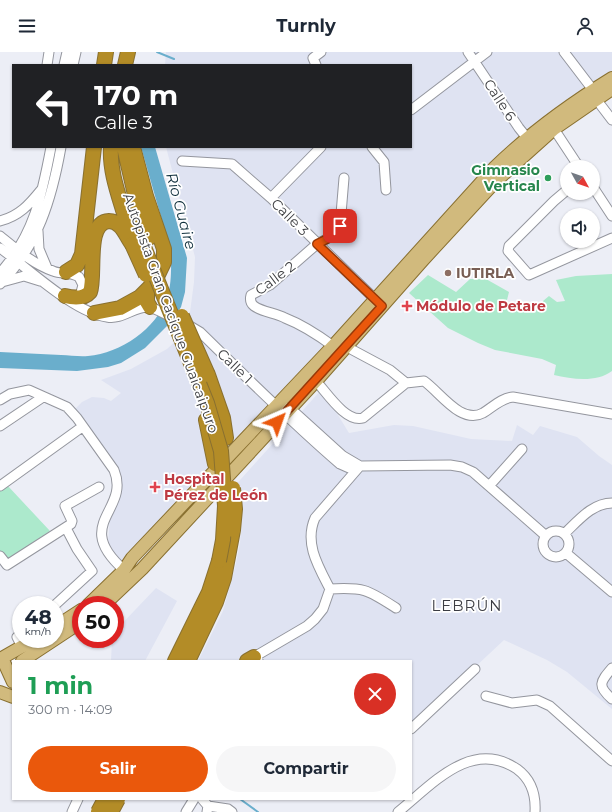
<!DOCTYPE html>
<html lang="es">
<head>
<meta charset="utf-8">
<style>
	:root { --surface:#fff; --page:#f6f6f7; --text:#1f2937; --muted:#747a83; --accent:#ea580c }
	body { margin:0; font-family:Montserrat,sans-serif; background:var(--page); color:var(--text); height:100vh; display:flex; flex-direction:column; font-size:15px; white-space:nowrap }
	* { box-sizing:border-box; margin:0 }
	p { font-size:13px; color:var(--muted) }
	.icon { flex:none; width:22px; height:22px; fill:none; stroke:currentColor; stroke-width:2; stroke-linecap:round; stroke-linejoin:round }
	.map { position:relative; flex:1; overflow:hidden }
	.details { position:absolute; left:12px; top:608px; width:400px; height:140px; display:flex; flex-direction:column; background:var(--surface); border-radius:0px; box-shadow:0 1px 3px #0004 }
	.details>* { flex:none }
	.banner { position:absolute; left:12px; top:12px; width:400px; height:84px; border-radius:0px; box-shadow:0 1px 3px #0004; background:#202124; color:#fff; overflow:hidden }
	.needle { width:26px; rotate:130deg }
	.fabs { position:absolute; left:560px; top:108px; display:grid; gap:8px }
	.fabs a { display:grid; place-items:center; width:40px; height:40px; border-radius:50%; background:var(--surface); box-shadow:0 1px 3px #0004; font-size:20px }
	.speed { position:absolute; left:12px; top:544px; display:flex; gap:8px; font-size:20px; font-weight:700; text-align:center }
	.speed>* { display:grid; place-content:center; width:52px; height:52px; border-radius:50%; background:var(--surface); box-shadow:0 1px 3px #0004; line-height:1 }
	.speed small { font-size:10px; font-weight:400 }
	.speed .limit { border:6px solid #d22; background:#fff; color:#111 }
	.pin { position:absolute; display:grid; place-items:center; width:34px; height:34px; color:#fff; margin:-17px; border-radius:8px; box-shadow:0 2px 6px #0006 }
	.me { position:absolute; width:44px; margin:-22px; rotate:43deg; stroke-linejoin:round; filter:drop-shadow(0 0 3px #0008) }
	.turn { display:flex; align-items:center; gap:14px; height:84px; padding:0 16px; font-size:18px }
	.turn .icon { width:52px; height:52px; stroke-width:2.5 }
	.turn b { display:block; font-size:28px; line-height:34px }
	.round { display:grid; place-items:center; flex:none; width:42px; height:42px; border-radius:21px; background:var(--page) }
	.summary { display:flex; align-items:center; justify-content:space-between; height:68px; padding:0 16px }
	h1 { font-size:24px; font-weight:700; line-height:30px; color:#1e9e55 }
	.action { display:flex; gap:8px; margin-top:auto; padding:8px 16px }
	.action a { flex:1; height:46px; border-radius:24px; background:var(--accent); color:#fff; font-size:16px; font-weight:700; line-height:46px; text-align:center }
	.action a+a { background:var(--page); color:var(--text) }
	header { display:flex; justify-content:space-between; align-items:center; height:52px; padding:0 16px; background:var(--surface); font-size:18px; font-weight:700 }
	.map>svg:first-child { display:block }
</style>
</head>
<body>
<header><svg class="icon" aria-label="menu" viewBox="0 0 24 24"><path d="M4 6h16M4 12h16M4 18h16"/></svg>Turnly<svg class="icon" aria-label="person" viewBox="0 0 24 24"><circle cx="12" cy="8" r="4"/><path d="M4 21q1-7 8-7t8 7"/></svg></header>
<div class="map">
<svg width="612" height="760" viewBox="0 0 612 760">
	<rect width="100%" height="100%" fill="#eceef6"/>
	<path fill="#dfe3f2" d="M166,0H612V20L578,43L124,514L115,505L108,490L110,466L120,431L75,357L82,350L92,345L104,346L111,349L121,341L101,328L131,317L167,297L181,284L189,268L194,230L195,205L166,95H411V13H165Z
		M322,337L349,381L394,373L413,374L471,387L512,389L517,373L533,383L540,374L577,385L599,404L612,413V657L567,620L547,608L504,588L411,675V609H198L223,559L236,511L240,491L242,464L223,447Z
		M156,536L177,549L145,609H111L112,587H115V579Z"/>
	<path fill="#ace9cc" d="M612,222V319C596,331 572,327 554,323L556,313L542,307L495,298L478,291L448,276L409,241L428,223L456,240L470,227H486L509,240L506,252L517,256L543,258V249L549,244L557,250L565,249L556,228L576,224Z
		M7,433L50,479L7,508L0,499V439Z"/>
	<path fill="#6aaecc" d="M141,95H155L187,206L185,240L181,255L172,269L145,296L121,311L108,315L77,319L0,316V300C20,301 40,302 61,303C70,303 79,305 88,304C121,301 156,277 167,246C172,232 171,214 171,200Z"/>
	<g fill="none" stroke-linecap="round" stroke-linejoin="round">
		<path stroke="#6aaecc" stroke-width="2" d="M157,0L174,7
			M240,747L258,760"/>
		<defs>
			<path id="minor" d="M468,0L519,76L531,91
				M564,0L593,38
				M47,13L49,0
				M64,13L67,0
				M73,13L76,0
				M316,13L313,6L321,0
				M596,47L612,68
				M411,58L487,0
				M554,77L579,115
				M372,95L384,110L386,138
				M182,109L232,112L271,146L379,251
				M593,135L612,164
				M567,138L554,149L509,194L508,199L529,223L612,186
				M271,146L321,95
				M0,169C19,164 29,153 41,138
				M38,179L39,197L47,216
				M0,184C16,197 33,212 53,219C62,223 70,219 79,225L83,233L79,248
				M0,196C28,216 73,260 107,265C122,268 133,255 148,255C156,256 166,263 173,266
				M0,221C34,183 42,143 51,95
				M2,230L24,224L40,229
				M0,232C38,194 52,146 61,95
				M185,271L200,280C246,325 291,370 340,412L349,416L360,414L450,413L462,415L473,420L546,484
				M333,294C318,283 303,273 285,266C276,261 262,260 254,254C250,251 250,247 251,243L270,233L317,192L332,184L340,174L344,126
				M347,295L390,318L406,331L424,329C440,340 461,373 483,361C493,355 501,346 513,345L612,362
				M316,329C327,341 346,371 363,366L406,331
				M0,348L10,342L29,338L67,355L77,366L114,418C131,459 71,471 124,518
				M284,355L290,356L343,404L360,414
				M0,374L43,345
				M0,434L82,375
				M489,434L522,397
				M543 492a13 13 0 1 1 26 0a13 13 0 1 1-26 0Z
				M564,482C578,469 592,451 612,451
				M566,501L612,540
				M0,504L7,513L71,472L72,469L65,454L99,435
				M330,537C365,535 368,538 396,556
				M55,553L92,519L77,497L66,476
				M21,582L17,585L22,595
				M258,608L254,605L307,574L315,567L323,557L330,537C318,514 304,491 315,466L360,414
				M612,616C600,630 597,634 612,647
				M486,644L512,651L537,648L550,654L612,709
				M411,677L475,617
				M202,747L208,754L207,760
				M208,754L228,757L232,760
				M72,760L78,747
				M186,760L194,747
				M398,760C432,733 471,686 517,717C532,728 536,743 535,760"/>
			<path id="major" d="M88,553L124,518L132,506L333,294L495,115C530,81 570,52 612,26
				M104,553L142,517L316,329L423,208L496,129L554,77L612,37
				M55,575L81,558
				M22,609L81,570
				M13,630L2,606L35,587
				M0,640L13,645"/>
			<path id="highway" d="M104,13L106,0
				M125,13L128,0
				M111,95C109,125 124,155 130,184
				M124,95L136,147L149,186
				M66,220L77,213L82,202L94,95
				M147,239V250L150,255
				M65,244C73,246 84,247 90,240C96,224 85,170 109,169C113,169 117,171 120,174C125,179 128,187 132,192
				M94,261L120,256L140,245L154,231L164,210V197L146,144L133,95
				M208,323L223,366L226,386
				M206,368L215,412
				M175,609L209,540L219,509
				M188,609L216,550L224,526L233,478
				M247,609L254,605"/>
		</defs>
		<use href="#minor" stroke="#94969e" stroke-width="11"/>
		<use href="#major" stroke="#897030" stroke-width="14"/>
		<use href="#highway" stroke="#897030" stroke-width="16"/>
		<use href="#minor" stroke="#fff" stroke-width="9"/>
		<use href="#major" stroke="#d1ba7d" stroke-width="12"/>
		<use href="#highway" stroke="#b38c27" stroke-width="14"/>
		<defs>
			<path id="highway-bridge" d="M132,192L146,223
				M144,195L207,351L221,399L225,454L223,488L219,509
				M182,264L208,323
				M233,478L235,457L233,436
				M98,760L105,747
				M111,760L118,747"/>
		</defs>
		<use href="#highway-bridge" stroke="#897030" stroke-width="16" stroke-linecap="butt"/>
		<use href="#highway-bridge" stroke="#b38c27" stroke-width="14"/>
	</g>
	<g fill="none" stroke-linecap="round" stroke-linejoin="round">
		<defs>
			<path id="route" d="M277,370L382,254L317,192L327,187L340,174"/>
		</defs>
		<use href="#route" stroke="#983908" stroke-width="10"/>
		<use href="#route" stroke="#ea580c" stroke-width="7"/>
	</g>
	<circle fill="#2e9e5b" stroke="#fff" stroke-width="1.5" cx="548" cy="126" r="4"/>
	<circle fill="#8d6e63" stroke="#fff" stroke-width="1.5" cx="448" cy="221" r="4"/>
	<g fill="#e0444e" stroke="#fff" stroke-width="1.5">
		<path d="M405 248h4v4h4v4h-4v4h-4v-4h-4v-4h4z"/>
		<path d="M153 429h4v4h4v4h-4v4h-4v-4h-4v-4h4z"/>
	</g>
	<g text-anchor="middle" stroke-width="3.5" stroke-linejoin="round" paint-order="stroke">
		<g font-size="14" fill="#3c3d40" stroke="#fff">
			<text transform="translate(500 48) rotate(57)" y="5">Calle 6</text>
			<text transform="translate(290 165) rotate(45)" y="5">Calle 3</text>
			<text transform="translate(275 226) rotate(-37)" y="5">Calle 2</text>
			<text transform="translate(171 261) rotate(70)" y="5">Autopista Gran Cacique Guaicaipuro</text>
			<text transform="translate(235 314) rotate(44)" y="5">Calle 1</text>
		</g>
		<g font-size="14" font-weight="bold" fill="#27864d" stroke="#fff" text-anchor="end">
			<text x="540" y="123">Gimnasio<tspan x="540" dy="16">Vertical</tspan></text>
		</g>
		<g font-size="14" font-weight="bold" fill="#785e54" stroke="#fff" text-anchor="start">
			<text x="456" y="226">IUTIRLA</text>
		</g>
		<g font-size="14" font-weight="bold" fill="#be3a42" stroke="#fff" text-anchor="start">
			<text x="416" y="259">Módulo de Petare</text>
			<text x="164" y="432">Hospital<tspan x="164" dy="16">Pérez de León</tspan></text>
		</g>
		<g font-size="15" font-style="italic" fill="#0f2f3c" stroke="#fff">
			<text transform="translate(181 159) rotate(75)" y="5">Río Guaire</text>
		</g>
		<g font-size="15" letter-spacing="1" fill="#3b3c43" stroke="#fff">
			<text x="467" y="559">LEBRÚN</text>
		</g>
	</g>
</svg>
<div class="fabs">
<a><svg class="needle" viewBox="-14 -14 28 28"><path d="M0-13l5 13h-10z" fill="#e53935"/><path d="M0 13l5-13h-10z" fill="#747a83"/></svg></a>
<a><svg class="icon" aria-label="sound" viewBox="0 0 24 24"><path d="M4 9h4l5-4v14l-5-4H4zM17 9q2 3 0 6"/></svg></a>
</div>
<div class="speed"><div>48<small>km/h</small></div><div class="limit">50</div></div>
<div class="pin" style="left:340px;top:174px;background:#d93025"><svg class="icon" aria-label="arrive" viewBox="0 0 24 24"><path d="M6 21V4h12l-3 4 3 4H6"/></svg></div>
<svg class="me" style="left:277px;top:370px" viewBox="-20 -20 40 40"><path d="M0-17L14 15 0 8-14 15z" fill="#ea580c" stroke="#fff" stroke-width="4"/></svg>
<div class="banner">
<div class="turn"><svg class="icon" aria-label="left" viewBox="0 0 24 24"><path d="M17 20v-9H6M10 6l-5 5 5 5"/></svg><div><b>170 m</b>Calle 3</div></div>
</div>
<section class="details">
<div class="summary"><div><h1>1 min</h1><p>300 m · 14:09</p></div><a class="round" style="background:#d93025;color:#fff"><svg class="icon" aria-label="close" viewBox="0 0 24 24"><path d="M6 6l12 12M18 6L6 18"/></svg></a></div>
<div class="action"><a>Salir</a><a>Compartir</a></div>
</section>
</div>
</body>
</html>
